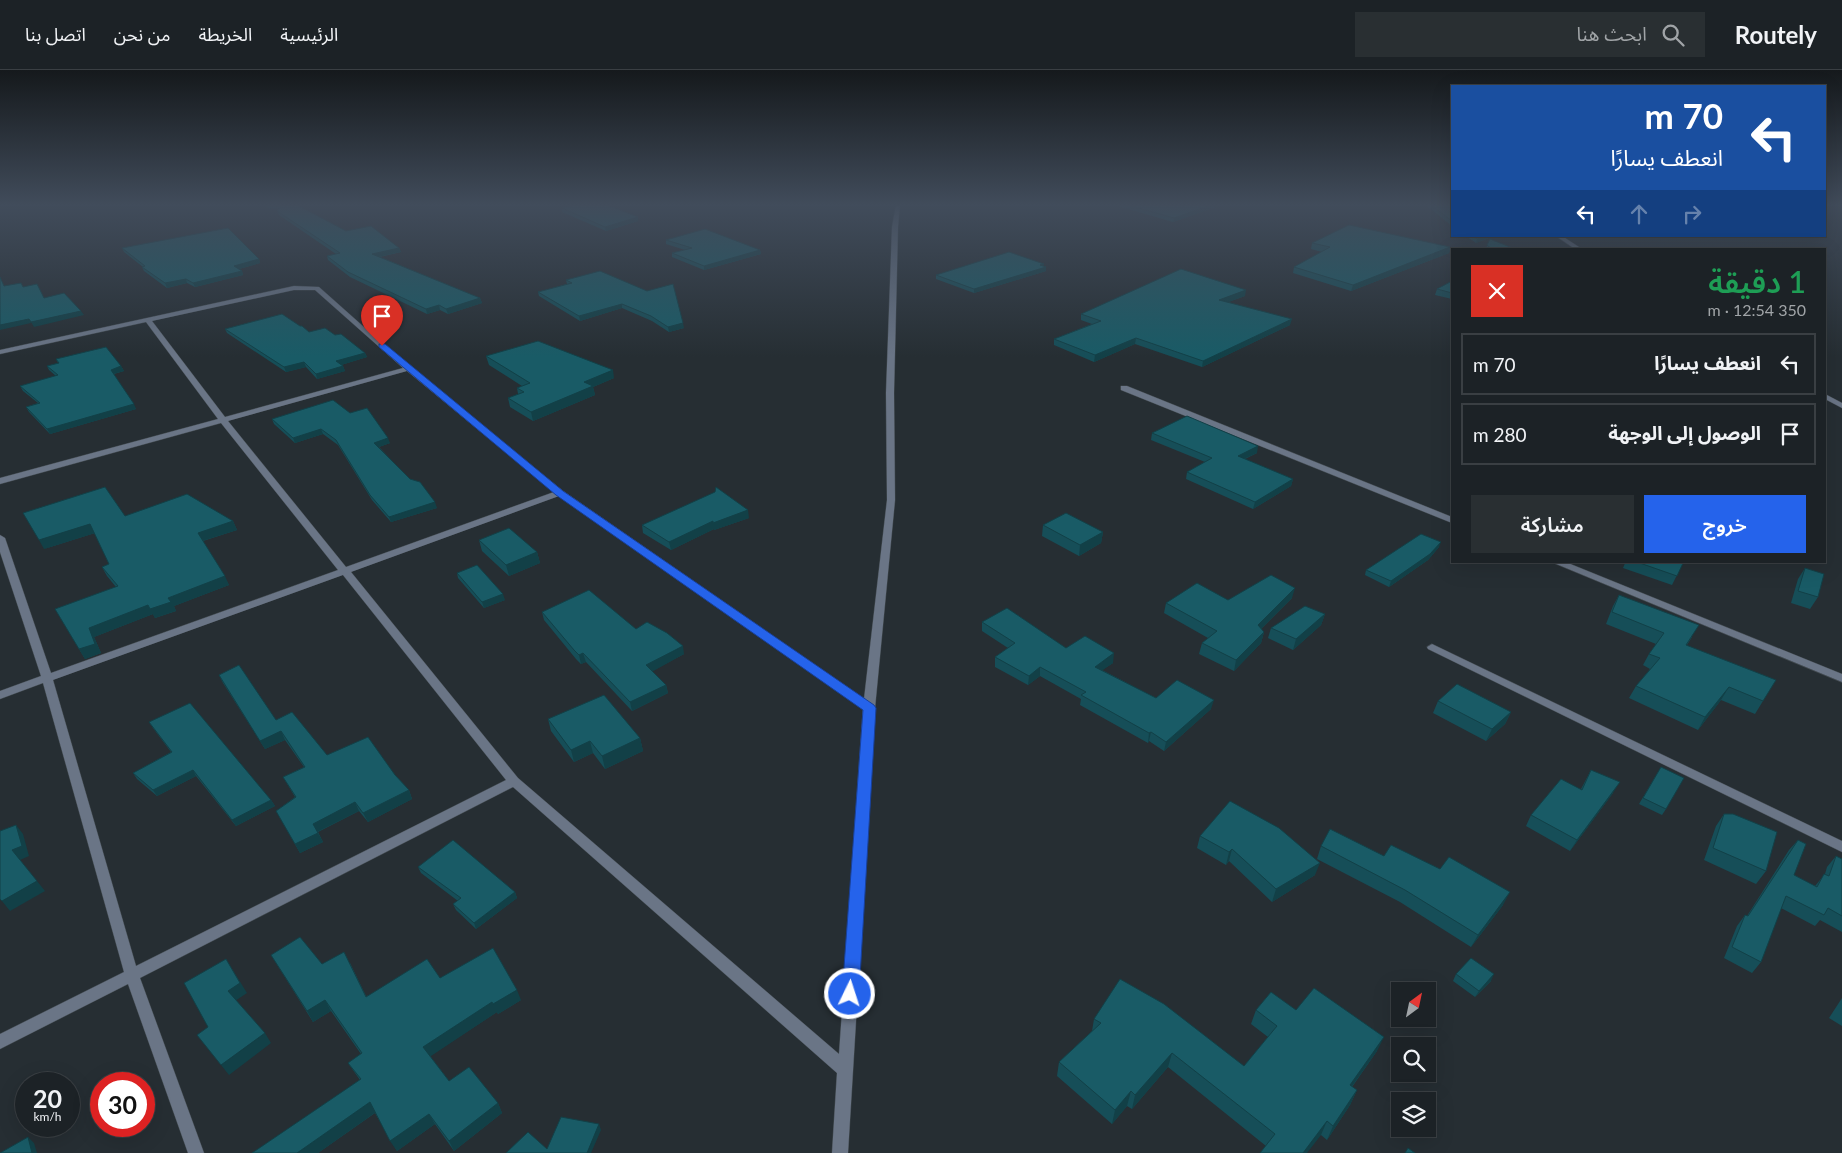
<!DOCTYPE html>
<html lang="ar">
<head>
<meta charset="utf-8">
<style>
	:root { --surface:#1c2226; --page:#292f32; --text:#f1f3f6; --muted:#a0a4a7; --line:#3a3f43; --accent:#2563eb }
	body { margin:0; font-family:Lato,"Noto Sans Arabic",sans-serif; background:var(--page); color:var(--text); direction:rtl; height:100vh; display:flex; flex-direction:column; font-size:19px; white-space:nowrap }
	* { box-sizing:border-box; margin:0 }
	p { font-size:16px; color:var(--muted) }
	.icon { flex:none; width:28px; height:28px; fill:none; stroke:currentColor; stroke-width:2; stroke-linecap:round; stroke-linejoin:round }
	.map { position:relative; flex:1; overflow:hidden; direction:ltr }
	.sheet { position:absolute; left:1451px; top:178px; width:375px; height:315px; display:flex; flex-direction:column; background:var(--surface); border-radius:0px; box-shadow:0 5px 20px #0002,0 0 0 1px var(--line); direction:rtl }
	.sheet>* { flex:none }
	.hud { position:absolute; left:1451px; top:15px; width:375px; height:152px; border-radius:0px; box-shadow:0 5px 20px #0002,0 0 0 1px var(--line); direction:rtl; background:#1a4fa0; color:#fff; overflow:hidden }
	.needle { width:32px; rotate:33deg }
	.controls { position:absolute; left:1391px; top:912px; display:grid; gap:10px }
	.controls a { display:grid; place-items:center; width:45px; height:45px; border-radius:0px; background:var(--surface); box-shadow:0 5px 20px #0002,0 0 0 1px var(--line); font-size:25px }
	.speed { position:absolute; left:15px; top:1002px; display:flex; gap:10px; font-size:25px; font-weight:700; text-align:center }
	.speed>* { display:grid; place-content:center; width:65px; height:65px; border-radius:50%; background:var(--surface); box-shadow:0 5px 20px #0002,0 0 0 1px var(--line); line-height:1 }
	.speed small { font-size:12px; font-weight:400 }
	.speed .limit { border:8px solid #d22; background:#fff; color:#111 }
	.pin { position:absolute; display:grid; place-items:center; width:42px; height:42px; color:#fff; margin:-51px -21px; border-radius:50% 50% 50% 0; rotate:-45deg; box-shadow:0 0 5px #0007 }
	.pin .icon { rotate:45deg }
	.me { position:absolute; width:55px; margin:-28px; rotate:4deg; stroke-linejoin:round; filter:drop-shadow(0 0 4px #0008) }
	.turn { display:flex; align-items:center; gap:18px; height:105px; padding:0 20px; font-size:22px }
	.turn .icon { width:65px; height:65px; stroke-width:2.5 }
	.turn b { display:block; font-size:35px; line-height:42px }
	.lanes { display:flex; align-items:center; height:48px; padding:0 20px; background:#0003; justify-content:center; gap:25px; direction:ltr }
	.lanes .off { opacity:.35 }
	.round { display:grid; place-items:center; flex:none; width:52px; height:52px; border-radius:0px; background:var(--page) }
	.headline { display:flex; align-items:center; justify-content:space-between; height:85px; padding:0 20px }
	h1 { font-size:30px; font-weight:600; line-height:38px; color:#1e9e55 }
	.action { display:flex; gap:10px; margin-top:auto; padding:10px 20px }
	.action a { flex:1; height:58px; border-radius:0px; background:var(--accent); color:#fff; font-size:20px; font-weight:600; line-height:58px; text-align:center }
	.action a+a { background:var(--page); color:var(--text) }
	ul { padding:0; list-style:none }
	li { display:flex; align-items:center; gap:15px; height:62px; margin:0 10px 8px; padding:0 10px; border:2px solid var(--line); border-radius:0px }
	li div { flex:1 }
	li b { display:block; font-size:19px }
	li em { font-style:normal }
	header { display:flex; align-items:center; gap:30px; box-sizing:border-box; height:70px; padding:0 25px; background:var(--surface); border-bottom:1px solid var(--line) }
	header strong { font-size:24px }
	nav { display:flex; gap:28px; margin-inline-start:auto; font-size:18px }
	.search { width:350px; height:45px; background:var(--page); display:flex; align-items:center; gap:12px; box-sizing:border-box; padding:0 18px; border-radius:0px; color:var(--muted); font-size:19px }
	.map>svg:first-child { display:block }
</style>
</head>
<body>
<header>
<strong>Routely</strong>
<div class="search"><svg class="icon" aria-label="search" viewBox="0 0 24 24"><circle cx="10" cy="10" r="6"/><path d="M15 15l6 6"/></svg>ابحث هنا</div>
<nav><a>الرئيسية</a><a>الخريطة</a><a>من نحن</a><a>اتصل بنا</a></nav>
</header>
<div class="map">
<svg width="1842" height="1083" viewBox="0 0 1842 1083">
	<rect width="100%" height="100%" fill="#262e33"/>
	<g fill="none" stroke-linecap="round" stroke-linejoin="round">
		<defs>
			<path id="street" d="M896,135H900L898,157L894,323L895,430L875,638L848,1083H832L837,1003L513,717L140,908L204,1083H188L128,914L0,979V964L124,902L43,613L0,629V621L41,606L0,482V465L5,468L51,603L338,500L221,353L0,414V408L218,349L146,252L0,284V280L294,216L319,217L410,298L563,421L864,629L887,430L886,323L892,157ZM294,220H315L403,298L225,347L152,251ZM407,301L554,422L346,497L228,351ZM559,426L863,639L839,984L518,708L351,502ZM343,505L506,710L136,896L53,610Z
				M1556,166H1562L1582,179H1575Z
				M1121,316H1127L1452,447V453L1121,320Z
				M1825,324L1842,333V338L1825,329Z
				M1549,491H1563L1842,604V612Z
				M1432,574L1842,771V782L1428,579L1427,577Z"/>
		</defs>
		<use href="#street" stroke="#41494e" stroke-width="1"/>
		<use href="#street" fill="#6a7586" fill-rule="evenodd"/>
	</g>
	<path fill="#164e58" d="M264,135H297L346,161L399,178L401,182L380,187L480,228L482,233L448,244L440,240L427,244L350,207L328,190L327,186L336,184L279,145L277,141L279,138L270,139Z
		M1114,135H1221L1173,152Z
		M1374,135H1385L1382,137Z
		M1427,135H1452V156L1427,136Z
		M562,138L638,151L606,161L562,142Z
		M1466,166H1494L1476,173Z
		M666,170L760,180L761,184L704,200L672,187V183L685,180L666,174Z
		M1312,173L1450,177L1449,183L1351,221L1293,203L1294,197L1322,182L1311,179Z
		M1487,175L1515,179H1486Z
		M122,178L259,189L260,193L239,199L242,201L243,205L195,217L187,213L167,218L144,201L142,197H143L124,182Z
		M1043,196L1046,201L974,223L936,209V205Z
		M566,210L684,258L669,262L652,251L622,238L580,251L539,226L538,222L567,214Z
		M1452,211V229L1435,225L1437,219Z
		M1245,226L1228,232L1290,255L1202,297L1135,274L1094,292L1054,275V269L1092,254L1081,250V244Z
		M225,259L309,262L335,265L365,283L367,287L341,295L343,296L345,301L317,309L306,297L286,302L227,263Z
		M486,286L614,308L593,317L595,325L533,351L510,337L508,328L518,324L517,318L522,316L489,295Z
		M56,289L121,296L124,301L114,304L136,339L50,364L29,342L26,337L38,333L23,321L20,316L56,306L49,300L47,296L58,293Z
		M350,343L390,373L379,377L437,438L391,452L372,430L338,375L323,364L295,373L274,354L272,349Z
		M1152,363L1257,383L1245,389L1293,409L1291,416L1253,439L1186,409L1187,402L1205,392L1151,370Z
		M125,446L233,451L237,460L203,471L229,515L174,536L176,541L155,548L153,544L94,567L101,583L85,589L55,539L116,517L107,506L102,497L109,494L95,463L44,479Z
		M749,448L714,460V459L671,480L643,463L642,455Z
		M1043,455L1103,462L1101,473L1079,486L1042,466Z
		M479,470L537,482L540,493L509,506L482,481Z
		M1439,477L1428,490L1389,517L1365,505L1366,500Z
		M1626,491H1684L1672,515L1623,498Z
		M1805,498L1818,527L1810,539L1791,533L1798,509Z
		M457,503L505,530L484,538L458,508Z
		M1619,525L1692,567L1687,575L1763,631L1755,644L1721,630L1698,660L1629,628L1636,616L1650,599L1643,595L1649,584L1656,574L1606,554L1613,536Z
		M1292,528L1261,559L1264,562L1261,573L1234,601L1199,584L1202,573L1208,568L1164,543L1166,533Z
		M542,542L636,559L684,584L652,601L666,615L668,623L632,641L586,592L581,594L576,589L544,550Z
		M1325,544L1321,555L1293,580L1268,568L1271,558Z
		M982,552L1113,593L1102,600L1156,628L1211,639L1164,681L1149,671L1148,673L1080,635L1081,629L1040,606L1028,615L995,597V587L1008,578L982,561Z
		M219,605L276,650L327,685L395,705L409,720L412,729L368,752L359,741L318,762L323,772L300,783L276,741L295,727L283,707L304,697L285,670L265,679L223,613Z
		M1438,631L1511,642L1505,654L1486,671L1433,643Z
		M548,649L640,668L643,681L605,699L593,683L574,692L551,661Z
		M149,652L271,730L275,736L236,756L196,706L157,726L137,709L133,703L171,682L153,658Z
		M1661,697L1666,739L1662,745L1639,734Z
		M1591,700L1613,723L1570,781L1526,756L1531,745L1581,719Z
		M1724,744L1766,801L1756,814L1704,790L1716,756Z
		M1200,766L1315,805L1272,832L1229,791L1226,795L1197,778Z
		M1798,770L1794,805L1815,816L1825,804L1827,797L1836,786L1842,789V862L1820,850L1815,856L1781,838L1761,892L1752,903L1724,888L1737,856L1745,845L1747,846L1789,780Z
		M1321,776L1384,786L1503,835L1471,877L1400,832L1317,789Z
		M418,797L515,822L517,828L476,859L456,840L453,834L458,831L421,803Z
		M271,885L322,894L350,893L366,926L440,908L521,930L498,944L497,942L430,986L449,1011L498,1033L502,1043L454,1081L435,1054L397,1081L375,1043L318,1083H252L360,1010L348,993L361,984L331,941L313,952Z
		M1456,904L1491,911L1475,927L1453,911Z
		M1842,928V956L1829,948Z
		M1256,940H1296L1377,981L1352,1017L1357,1020L1350,1035L1327,1070L1321,1065L1266,1076L1168,997L1132,1039L1127,1036L1112,1054L1057,1006L1059,992L1092,961L1094,949L1244,996L1268,967L1251,954Z"/>
	<path fill="#124047" d="M269,135H284V137L270,139Z
		M1211,135H1221L1173,152L1174,148Z
		M638,147V151L606,161L605,157Z
		M1485,166H1494L1476,173L1477,169Z
		M1450,177L1449,183L1351,221L1353,215Z
		M399,178L401,182L373,188L372,184Z
		M760,180L761,184L704,200V196Z
		M259,189L260,193L236,200L234,196Z
		M1044,194L1043,198L1046,197V201L974,223V219Z
		M242,201L243,205L195,217L193,213Z
		M186,209L187,213L167,218L165,213Z
		M1246,220L1245,226L1218,236L1219,230Z
		M480,228L482,233L448,244L446,239Z
		M622,234V238L580,251L579,246Z
		M439,235L440,240L427,244L426,239Z
		M81,241L84,245L34,257L31,252Z
		M29,249L31,253L0,260V255Z
		M1292,249L1290,255L1202,297L1203,291Z
		M683,253L684,258L669,262L668,257Z
		M1136,268L1135,274L1094,292L1095,285Z
		M365,283L367,287L338,296L336,291Z
		M304,292L306,297L286,302L284,297Z
		M121,296L124,301L113,304L111,300Z
		M343,296L345,301L317,309L316,304Z
		M613,300L614,308L593,317L595,325L533,351L531,342L584,312Z
		M134,334L136,339L50,364L47,359Z
		M321,359L323,364L295,373L293,368Z
		M388,368L390,373L376,378L374,373Z
		M1258,376L1257,383L1237,392L1238,386Z
		M1293,409L1291,416L1253,439L1255,432Z
		M435,432L437,438L391,452L389,447Z
		M748,440L749,448L714,460V459L671,480L669,472L713,451Z
		M233,451L237,460L202,471L198,463Z
		M90,454L95,463L44,479L39,470Z
		M1103,462L1101,473L1079,486L1080,475Z
		M1441,472L1439,477L1428,490L1389,517L1391,511Z
		M537,482L540,493L509,506L506,495Z
		M225,506L229,515L174,536L176,541L155,548L150,539L168,528Z
		M1295,518L1292,528L1255,565L1258,555Z
		M503,524L505,530L484,538L482,532Z
		M148,535L153,544L94,567L101,583L85,589L79,579L89,558Z
		M1325,544L1321,555L1293,580L1296,569Z
		M1264,562L1261,573L1234,601L1236,590Z
		M683,576L684,584L648,604L646,595Z
		M583,583L586,592L581,594L579,585Z
		M1114,583L1113,593L1094,606L1095,597Z
		M1040,597V606L1028,615L1029,606Z
		M666,615L668,623L632,641L630,632Z
		M1729,617L1721,630L1698,660L1705,647Z
		M1214,630L1211,639L1164,681L1166,672Z
		M1511,642L1505,654L1486,671L1492,659Z
		M281,661L285,670L265,679L260,671Z
		M1151,662L1149,671L1148,673L1149,663Z
		M640,668L643,681L605,699L602,686Z
		M590,671L593,683L574,692L571,680Z
		M193,700L196,706L157,726L153,720Z
		M1620,712L1613,723L1570,781L1577,770Z
		M409,720L412,729L368,752L363,743Z
		M271,730L275,736L236,756L232,750Z
		M355,732L359,741L317,762L313,754Z
		M16,755L23,764L29,786L20,790L12,780Z
		M318,763L323,772L300,783L295,774Z
		M1232,779L1229,791L1226,795L1229,782Z
		M1320,793L1315,805L1272,832L1276,819Z
		M37,811L45,821L10,841L2,831Z
		M515,822L517,828L476,859L474,853Z
		M1510,822L1503,835L1471,877L1478,865Z
		M226,889L247,923L235,931L228,921Z
		M1494,904L1491,911L1475,927L1479,921Z
		M517,920L521,930L498,944L493,934Z
		M325,930L331,941L313,952L307,941Z
		M492,932L497,942L428,988L423,977Z
		M265,963L271,973L229,1005L221,995Z
		M1384,967L1377,981L1343,1029L1350,1015Z
		M1172,983L1168,997L1132,1039L1135,1025Z
		M1357,1020L1350,1035L1327,1070L1333,1056Z
		M1131,1021L1127,1036L1112,1054L1115,1040Z
		M370,1032L376,1042L318,1083H297Z
		M498,1033L502,1043L454,1081L449,1071Z
		M429,1044L435,1054L397,1081L390,1071Z
		M1327,1051L1321,1065L1307,1083H1303Z
		M599,1054L601,1060L591,1083H587Z
		M28,1067L34,1073L37,1083H32Z"/>
	<path fill="#195b66" stroke="#124047" d="M281,135H297L346,161L371,156L399,178L372,184L480,228L446,239L439,235L426,239L348,202L327,186L340,183L277,141Z
		M573,135H607L638,147L605,157L562,138Z
		M1128,135H1211L1174,148Z
		M1431,135H1452V151Z
		M1349,155L1450,177L1353,215L1294,197L1330,177L1312,173Z
		M228,158L259,189L234,196L242,201L193,213L186,209L165,213L142,197L145,196L122,178Z
		M705,159L760,180L704,196L672,183L692,178L666,170Z
		M1473,166H1485L1477,169Z
		M1490,169L1515,179H1492L1487,175Z
		M1009,182L1044,194L1040,195L1046,197L974,219L936,205Z
		M1181,199L1246,220L1219,230L1292,249L1203,291L1136,268L1095,285L1054,269L1101,251L1081,244Z
		M600,201L647,221L673,214L683,253L668,257L651,246L622,234L579,246L538,222L572,213L566,210Z
		M0,207L4,216L21,213L23,217L37,214L44,228L64,223L81,241L31,252L29,249L0,255Z
		M1452,211V223L1437,219Z
		M282,244L300,256H302L309,262L325,258L335,265L341,264L365,283L336,291L343,296L316,304L304,292L284,297L225,259Z
		M538,271L613,300L584,312L593,316L531,342L508,328L524,322L517,318L530,313L486,286Z
		M106,277L121,296L111,300L134,334L47,359L26,337L40,333L20,316L58,305L47,296L59,293L56,289Z
		M333,330L350,343L367,338L388,368L374,373L410,409L420,412L435,432L389,447L370,425L336,370L321,359L293,368L272,349Z
		M1187,346L1258,376L1238,386L1293,409L1255,432L1187,402L1212,388L1152,363Z
		M105,417L125,446L187,424L233,451L198,463L225,506L168,528L171,532L150,539L148,535L89,558L95,574L79,579L55,539L118,516L102,497L109,494L90,454L39,470L23,443Z
		M716,417L748,440L713,453V451L669,472L642,455L715,422Z
		M1066,443L1103,462L1080,475L1043,455Z
		M509,458L537,482L506,495L479,470Z
		M1421,464L1441,472L1430,484L1391,511L1366,500Z
		M1634,491H1684L1677,506Z
		M477,495L503,524L482,532L457,503Z
		M1805,498L1824,504L1818,527L1798,521Z
		M1271,505L1295,518L1258,555L1264,562L1236,590L1202,573L1217,561L1166,533L1197,513L1228,530Z
		M589,520L636,559L647,552L667,563L683,576L646,595L666,615L630,632L583,583L579,585L574,580L542,542Z
		M1619,525L1699,555L1686,575L1776,610L1763,631L1729,617L1705,647L1636,616L1660,588L1649,584L1664,563L1612,542Z
		M1305,536L1325,544L1296,569L1271,558Z
		M1007,538L1066,578L1085,566L1114,583L1095,597L1156,628L1177,610L1214,630L1166,672L1151,662L1149,663L1081,625L1086,622L1040,597L1029,606L995,587L1015,573L982,552Z
		M239,595L276,650L292,642L327,685L368,667L395,705L409,720L363,743L355,732L313,754L318,763L295,774L276,741L296,727L283,707L305,697L281,661L260,671L219,605Z
		M1457,614L1511,642L1492,659L1438,631Z
		M604,625L640,668L602,686L590,671L571,680L548,649Z
		M190,633L271,730L232,750L193,700L153,720L133,703L172,682L149,652Z
		M1661,697L1684,708L1666,739L1643,728Z
		M1591,700L1620,712L1577,770L1531,745L1561,709L1582,720Z
		M1230,731L1279,758L1320,793L1276,819L1232,779L1229,782L1200,766Z
		M1724,744H1733L1777,762L1766,801L1713,778Z
		M16,755L22,776L12,780L37,811L2,831L0,829V761Z
		M1330,759L1384,786L1391,775L1440,799L1449,787L1510,822L1478,865L1405,820L1321,776Z
		M453,770L515,822L474,853L453,834L461,828L418,797Z
		M1798,770L1806,774L1794,805L1817,817L1824,804L1829,806L1836,786L1842,789V846L1828,838L1824,845L1786,826L1761,892L1732,877L1745,845L1748,846Z
		M300,867L322,894L344,882L366,927L427,889L440,908L493,878L517,920L493,934L492,932L423,977L449,1011L469,997L498,1033L449,1071L429,1044L390,1071L370,1032L297,1083H252L361,1009L348,993L362,983L325,930L307,941L271,885Z
		M1471,888L1494,904L1479,921L1456,904Z
		M226,889L240,913L228,921L265,963L221,995L197,965L208,957L184,913Z
		M1120,909L1164,934L1244,996L1277,956L1256,940L1271,922L1296,940L1314,918L1384,967L1350,1015L1357,1020L1333,1056L1327,1051L1303,1083H1260L1275,1064L1172,983L1135,1025L1131,1021L1115,1040L1059,992L1101,953L1094,949Z
		M561,1047L599,1054L587,1083H506L528,1062L547,1079Z
		M28,1067L32,1083H0Z
		M1408,1078L1415,1083H1405Z"/>
	<linearGradient id="sky" x2="0" y2="1"><stop stop-color="#15191c"/><stop offset="0.47" stop-color="#414c5b"/><stop offset="1" stop-color="#414c5b" stop-opacity="0"/></linearGradient>
	<rect width="1842" height="287" fill="url(#sky)"/>
	<path fill="#2563eb" stroke="#184099" d="M379,274H385L563,421L874,635L876,638L859,924L856,929L850,931L845,929L842,924L863,640L556,425L379,277Z"/>
</svg>
<div class="controls">
<a><svg class="needle" viewBox="-14 -14 28 28"><path d="M0-13l5 13h-10z" fill="#e53935"/><path d="M0 13l5-13h-10z" fill="#a0a4a7"/></svg></a>
<a><svg class="icon" aria-label="search" viewBox="0 0 24 24"><circle cx="10" cy="10" r="6"/><path d="M15 15l6 6"/></svg></a>
<a><svg class="icon" aria-label="layers" viewBox="0 0 24 24"><path d="M12 4l9 5-9 5-9-5zM3 14l9 5 9-5"/></svg></a>
</div>
<div class="speed"><div>20<small>km/h</small></div><div class="limit">30</div></div>
<div class="pin" style="left:382px;top:276px;background:#d93025"><svg class="icon" aria-label="arrive" viewBox="0 0 24 24"><path d="M6 21V4h12l-3 4 3 4H6"/></svg></div>
<svg class="me" style="left:850px;top:924px" viewBox="-20 -20 40 40"><circle r="17" fill="#2563eb" stroke="#fff" stroke-width="3"/><path d="M0-11L8 9 0 5-8 9z" fill="#fff"/></svg>
<div class="hud">
<div class="turn"><svg class="icon" aria-label="left" viewBox="0 0 24 24"><path d="M17 20v-9H6M10 6l-5 5 5 5"/></svg><div><b>70 m</b>انعطف يسارًا</div></div>
<div class="lanes"><svg class="icon" aria-label="left" viewBox="0 0 24 24"><path d="M17 20v-9H6M10 6l-5 5 5 5"/></svg><svg class="icon off" aria-label="ahead" viewBox="0 0 24 24"><path d="M12 20V5M6 11l6-6 6 6"/></svg><svg class="icon off" aria-label="right" viewBox="0 0 24 24"><path d="M7 20v-9h11M14 6l5 5-5 5"/></svg></div>
</div>
<section class="sheet">
<div class="headline"><div><h1>1 دقيقة</h1><p>350 m · 12:54</p></div><a class="round" style="background:#d93025;color:#fff"><svg class="icon" aria-label="close" viewBox="0 0 24 24"><path d="M6 6l12 12M18 6L6 18"/></svg></a></div>
<ul>
<li><svg class="icon" aria-label="left" viewBox="0 0 24 24"><path d="M17 20v-9H6M10 6l-5 5 5 5"/></svg><div><b>انعطف يسارًا</b></div><em>70 m</em></li>
<li><svg class="icon" aria-label="arrive" viewBox="0 0 24 24"><path d="M6 21V4h12l-3 4 3 4H6"/></svg><div><b>الوصول إلى الوجهة</b></div><em>280 m</em></li>
</ul>
<div class="action"><a>خروج</a><a>مشاركة</a></div>
</section>
</div>
</body>
</html>
